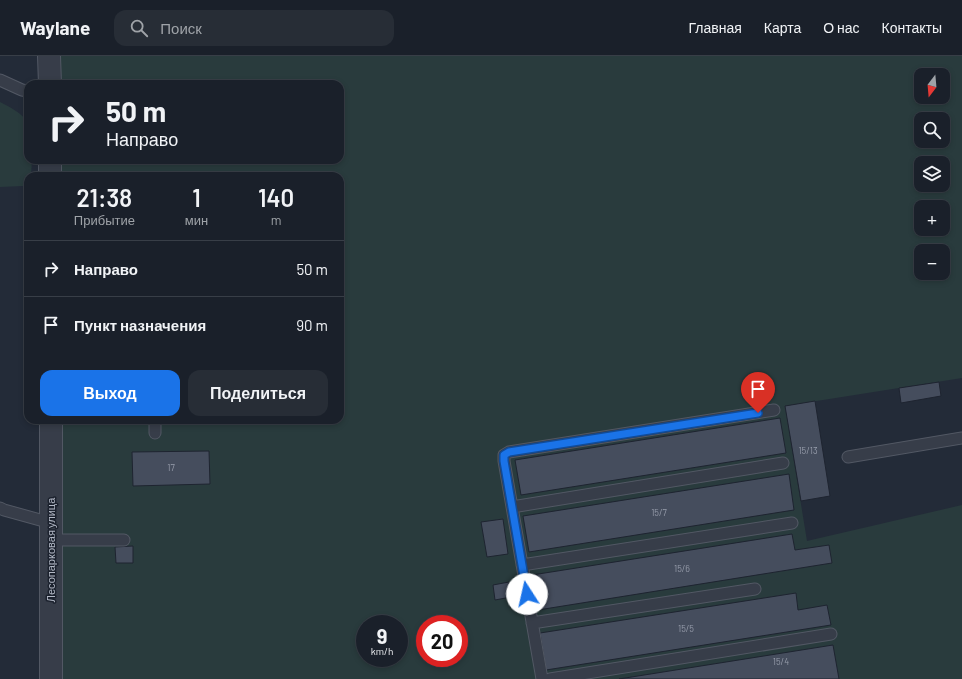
<!DOCTYPE html>
<html lang="ru">
<head>
<meta charset="utf-8">
<style>
	:root { --surface:#1a202a; --page:#272d36; --text:#f1f3f6; --muted:#9fa3a8; --line:#383e47; --accent:#1a73e8 }
	body { margin:0; font-family:Barlow,sans-serif; background:var(--page); color:var(--text); height:100vh; display:flex; flex-direction:column; font-size:15px; white-space:nowrap }
	* { box-sizing:border-box; margin:0 }
	p { font-size:13px; color:var(--muted) }
	.icon { flex:none; width:22px; height:22px; fill:none; stroke:currentColor; stroke-width:2; stroke-linecap:round; stroke-linejoin:round }
	.map { position:relative; flex:1; overflow:hidden }
	.sheet { position:absolute; left:24px; top:116px; width:320px; height:252px; display:flex; flex-direction:column; background:var(--surface); border-radius:12px; box-shadow:0 2px 6px #0003,0 0 0 1px var(--line) }
	.sheet>* { flex:none }
	.hud { position:absolute; left:24px; top:24px; width:320px; height:84px; border-radius:12px; box-shadow:0 2px 6px #0003,0 0 0 1px var(--line); background:#1a202a; color:var(--text); overflow:hidden }
	.needle { width:26px; rotate:196deg }
	.controls { position:absolute; left:914px; top:12px; display:grid; gap:8px }
	.controls a { display:grid; place-items:center; width:36px; height:36px; border-radius:8px; background:var(--surface); box-shadow:0 2px 6px #0003,0 0 0 1px var(--line); font-size:20px }
	.speed { position:absolute; left:356px; top:559px; display:flex; gap:8px; font-size:20px; font-weight:700; text-align:center }
	.speed>* { display:grid; place-content:center; width:52px; height:52px; border-radius:50%; background:var(--surface); box-shadow:0 2px 6px #0003,0 0 0 1px var(--line); line-height:1 }
	.speed small { font-size:10px; font-weight:400 }
	.speed .limit { border:6px solid #d22; background:#fff; color:#111 }
	.pin { position:absolute; display:grid; place-items:center; width:34px; height:34px; color:#fff; margin:-41px -17px; border-radius:50% 50% 50% 0; rotate:-45deg; box-shadow:0 0 4px #0007 }
	.pin .icon { rotate:45deg }
	.me { position:absolute; width:44px; margin:-22px; rotate:350deg; stroke-linejoin:round; filter:drop-shadow(0 0 3px #0008) }
	.turn { display:flex; align-items:center; gap:14px; height:84px; padding:0 16px; font-size:18px }
	.turn .icon { width:52px; height:52px; stroke-width:2.5 }
	.turn b { display:block; font-size:28px; line-height:34px }
	.eta { display:flex; justify-content:space-evenly; align-items:center; height:68px; text-align:center }
	.eta b { font-size:24px; font-weight:600; line-height:28px }
	.primary-button { display:flex; gap:8px; margin-top:auto; padding:8px 16px }
	.primary-button a { flex:1; height:46px; border-radius:12px; background:var(--accent); color:#fff; font-size:16px; font-weight:600; line-height:46px; text-align:center }
	.primary-button a+a { background:var(--page); color:var(--text) }
	ul { padding:0; list-style:none }
	li { display:flex; align-items:center; gap:12px; height:56px; padding:0 16px; border-top:1px solid var(--line) }
	li div { flex:1 }
	li b { display:block; font-size:15px }
	li em { font-style:normal }
	header { display:flex; align-items:center; gap:24px; box-sizing:border-box; height:56px; padding:0 20px; background:var(--surface); border-bottom:1px solid var(--line) }
	header strong { font-size:19px }
	nav { display:flex; gap:22px; margin-inline-start:auto; font-size:14px }
	.search { width:280px; height:36px; background:var(--page); display:flex; align-items:center; gap:10px; box-sizing:border-box; padding:0 14px; border-radius:12px; color:var(--muted); font-size:15px }
	.map>svg:first-child { display:block }
</style>
</head>
<body>
<header>
<strong>Waylane</strong>
<div class="search"><svg class="icon" aria-label="search" viewBox="0 0 24 24"><circle cx="10" cy="10" r="6"/><path d="M15 15l6 6"/></svg>Поиск</div>
<nav><a>Главная</a><a>Карта</a><a>О нас</a><a>Контакты</a></nav>
</header>
<div class="map">
<svg width="962" height="623" viewBox="0 0 962 623">
	<rect width="100%" height="100%" fill="#232b38"/>
	<path fill="#293b3d" fill-rule="evenodd" d="M57,0H962V322L785,350L807,485L962,449V623H62L60,364H340V120H58V104H340V28H57ZM921,19H943V41H921ZM921,63H943V85H921ZM921,107H943V129H921ZM921,151H943V173H921ZM921,195H943V217H921ZM365,568H399V602H365ZM425,568H459V602H425Z
		M0,46C10,51 22,57 28,67V104H32L31,120H28V125L23,130L0,131Z"/>
	<path fill="#454d5d" stroke="#1e2430" d="M939,326L941,340L901,347L899,332Z
		M815,345L830,440L801,445L785,350Z
		M780,362L786,397L521,439L515,404Z
		M209,395L210,428L133,430L132,396Z
		M789,418L794,454L529,496L523,460Z
		M503,463L508,498L487,501L481,466Z
		M792,478L795,494L829,489L832,507L538,554L532,519Z
		M133,490V507H116L115,491Z
		M509,526L511,541L495,544L493,529Z
		M796,537L798,554L827,549L831,569L546,614L540,577Z
		M833,589L839,623H619Z"/>
	<g fill="none" stroke-linecap="round" stroke-linejoin="round">
		<defs>
			<path id="service" d="M0,24L22,34L28,35
				M155,364V377
				M848,401L962,382
				M512,451L504,405V399L509,396L774,354
				M0,452L4,454L51,467
				M51,484H124
				M522,509L792,467
				M532,567L755,533
				M542,623L512,451L783,407
				M550,623L831,578"/>
			<path id="tertiary" d="M49,0L50,28
				M50,104V120
				M51,364V623"/>
		</defs>
		<use href="#service" stroke="#525864" stroke-width="13"/>
		<use href="#tertiary" stroke="#525864" stroke-width="24"/>
		<use href="#service" stroke="#373d49" stroke-width="11"/>
		<use href="#tertiary" stroke="#373d49" stroke-width="22"/>
	</g>
	<g fill="none" stroke-linecap="round" stroke-linejoin="round">
		<defs>
			<path id="route" d="M527,538L504,405V399L509,396L758,357"/>
		</defs>
		<use href="#route" stroke="#114b97" stroke-width="10"/>
		<use href="#route" stroke="#1a73e8" stroke-width="7"/>
	</g>
	<g text-anchor="middle" stroke-width="3" stroke-linejoin="round" paint-order="stroke">
		<g font-size="9" fill="#979dab">
			<text x="808" y="398">15/13</text>
			<text x="171" y="415">17</text>
			<text x="659" y="460">15/7</text>
			<text x="682" y="516">15/6</text>
			<text x="686" y="576">15/5</text>
			<text x="781" y="609">15/4</text>
		</g>
		<g font-size="11" fill="#b2b8c5" stroke="#1c222e">
			<text transform="translate(51 494) rotate(-90)" y="4">Лесопарковая улица</text>
		</g>
	</g>
</svg>
<div class="controls">
<a><svg class="needle" viewBox="-14 -14 28 28"><path d="M0-13l5 13h-10z" fill="#e53935"/><path d="M0 13l5-13h-10z" fill="#9fa3a8"/></svg></a>
<a><svg class="icon" aria-label="search" viewBox="0 0 24 24"><circle cx="10" cy="10" r="6"/><path d="M15 15l6 6"/></svg></a>
<a><svg class="icon" aria-label="layers" viewBox="0 0 24 24"><path d="M12 4l9 5-9 5-9-5zM3 14l9 5 9-5"/></svg></a>
<a>+</a>
<a>−</a>
</div>
<div class="speed"><div>9<small>km/h</small></div><div class="limit">20</div></div>
<div class="pin" style="left:758px;top:357px;background:#d93025"><svg class="icon" aria-label="arrive" viewBox="0 0 24 24"><path d="M6 21V4h12l-3 4 3 4H6"/></svg></div>
<svg class="me" style="left:527px;top:538px" viewBox="-20 -20 40 40"><circle r="19" fill="#fff"/><path d="M0-13L10 11 0 6-10 11z" fill="#1a73e8"/></svg>
<div class="hud">
<div class="turn"><svg class="icon" aria-label="right" viewBox="0 0 24 24"><path d="M7 20v-9h11M14 6l5 5-5 5"/></svg><div><b>50 m</b>Направо</div></div>
</div>
<section class="sheet">
<div class="eta">
<div><b>21:38</b><p>Прибытие</p></div>
<div><b>1</b><p>мин</p></div>
<div><b>140</b><p>m</p></div>
</div>
<ul>
<li><svg class="icon" aria-label="right" viewBox="0 0 24 24"><path d="M7 20v-9h11M14 6l5 5-5 5"/></svg><div><b>Направо</b></div><em>50 m</em></li>
<li><svg class="icon" aria-label="arrive" viewBox="0 0 24 24"><path d="M6 21V4h12l-3 4 3 4H6"/></svg><div><b>Пункт назначения</b></div><em>90 m</em></li>
</ul>
<div class="primary-button"><a>Выход</a><a>Поделиться</a></div>
</section>
</div>
</body>
</html>
